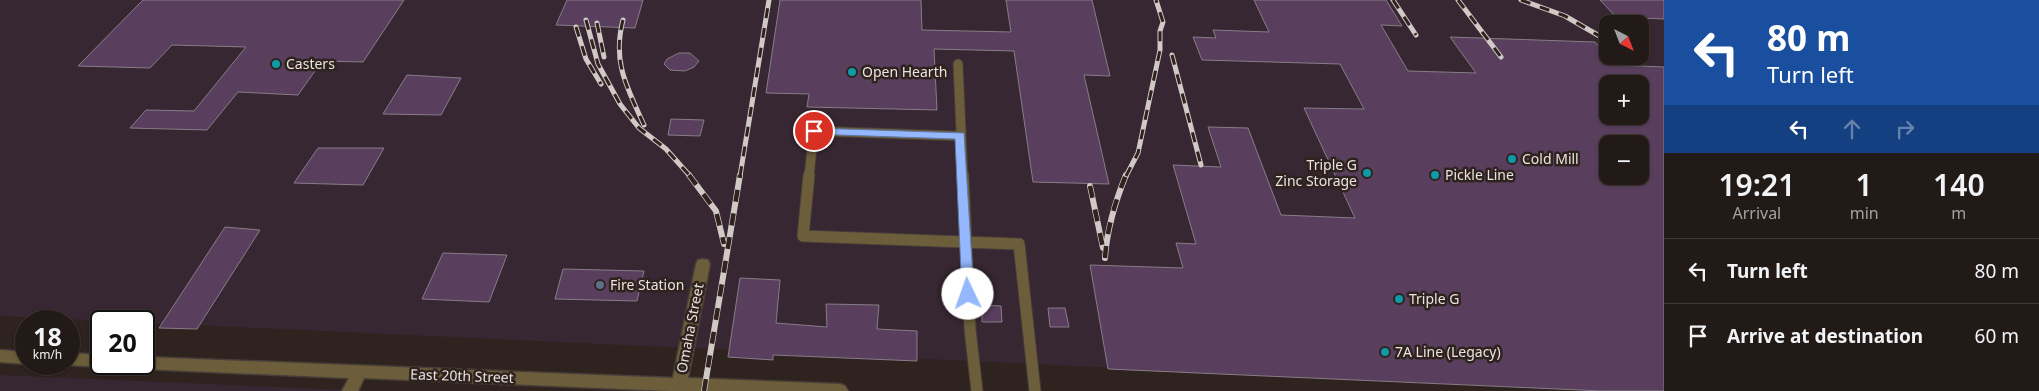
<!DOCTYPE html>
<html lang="en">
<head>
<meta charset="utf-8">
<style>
	:root { --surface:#221a16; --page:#2e2723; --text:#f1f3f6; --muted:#a2a1a1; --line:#3f3835 }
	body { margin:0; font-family:"Noto Sans",sans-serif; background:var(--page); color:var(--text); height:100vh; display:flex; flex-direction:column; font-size:19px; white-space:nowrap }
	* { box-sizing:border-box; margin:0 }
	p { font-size:16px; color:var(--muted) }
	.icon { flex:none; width:28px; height:28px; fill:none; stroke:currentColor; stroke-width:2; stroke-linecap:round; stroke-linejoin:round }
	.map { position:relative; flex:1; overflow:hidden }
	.panel { display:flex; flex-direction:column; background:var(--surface); width:375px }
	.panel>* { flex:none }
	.guide { background:#1a4fa0; color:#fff; overflow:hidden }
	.needle { width:32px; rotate:138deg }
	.fabs { position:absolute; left:1599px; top:15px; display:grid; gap:10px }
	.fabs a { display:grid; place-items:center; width:50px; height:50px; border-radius:10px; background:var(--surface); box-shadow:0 1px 4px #0004,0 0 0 1px var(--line); font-size:25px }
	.speed { position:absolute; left:15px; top:310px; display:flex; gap:10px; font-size:25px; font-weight:700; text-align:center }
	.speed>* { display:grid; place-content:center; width:65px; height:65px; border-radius:50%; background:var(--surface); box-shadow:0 1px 4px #0004,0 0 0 1px var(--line); line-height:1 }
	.speed small { font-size:12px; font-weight:400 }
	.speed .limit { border:2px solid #111; border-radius:8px; background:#fff; color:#111 }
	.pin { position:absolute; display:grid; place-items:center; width:42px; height:42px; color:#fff; margin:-21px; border:2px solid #fff; border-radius:50%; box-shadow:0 1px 5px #0007 }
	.me { position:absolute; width:55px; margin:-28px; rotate:357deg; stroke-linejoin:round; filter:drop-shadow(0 0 4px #0008) }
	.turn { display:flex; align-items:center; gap:18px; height:105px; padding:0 20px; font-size:22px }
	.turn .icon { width:65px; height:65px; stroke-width:2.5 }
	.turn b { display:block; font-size:35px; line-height:42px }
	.lanes { display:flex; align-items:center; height:48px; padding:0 20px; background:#0003; justify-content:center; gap:25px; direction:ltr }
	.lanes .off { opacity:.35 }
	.eta { display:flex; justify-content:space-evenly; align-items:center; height:85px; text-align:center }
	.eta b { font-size:30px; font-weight:600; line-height:35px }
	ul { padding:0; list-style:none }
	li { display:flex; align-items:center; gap:15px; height:65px; padding:0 20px; border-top:1px solid var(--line) }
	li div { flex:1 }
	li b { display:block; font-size:19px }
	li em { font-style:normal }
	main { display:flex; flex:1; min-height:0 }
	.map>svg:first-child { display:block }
</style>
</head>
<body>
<main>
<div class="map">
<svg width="1664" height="391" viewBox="0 0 1664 391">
	<rect width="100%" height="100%" fill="#2e231e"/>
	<path fill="#372732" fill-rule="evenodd" d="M0,0H1664V391H1612L0,316ZM1608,24H1640V56H1608ZM1608,84H1640V116H1608ZM1608,144H1640V176H1608Z
		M0,375L373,391H0Z"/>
	<path fill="#593f5d" stroke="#867d87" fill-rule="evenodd" d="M143,0H404L363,62L322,61L298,95L238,92L207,130L130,128L146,110L194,111L246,47L172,45L150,68L78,66Z
		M567,0H643L635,28L556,25Z
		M780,0H921L922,30L1011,32L1006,0H1092L1110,76L1084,75L1109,184L1033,182L1014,51L934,49L937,110L807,107L809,94L766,93Z
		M1254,0H1386L1402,26L1381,25L1408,71L1476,73L1450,37L1595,42L1616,65L1664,67V391H1602L1108,369L1090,265L1183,268L1176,243L1196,244L1173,165L1221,167L1208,127L1248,128L1281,215L1355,218L1304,108L1364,109L1340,64L1202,60L1193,37L1216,38L1213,30L1269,32ZM1608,84H1640V116H1608ZM1608,144H1640V176H1608Z
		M1600,0H1664V19L1616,17Z
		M679,53H690L699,61L694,67L685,71L670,70L664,64L667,59Z
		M407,75L461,78L441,115L383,114Z
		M671,119L704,120L700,136L668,135Z
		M318,148H384L363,185L294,183Z
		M225,227L260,230L197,329L159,328Z
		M443,253L507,255L489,302L422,299Z
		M563,269L644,271L637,301L555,299Z
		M740,278L780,280L776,323L827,327L826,304L879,305L877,329L917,331V361L773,355V360L728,357Z
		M982,305L1001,306L1002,322H982Z
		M1048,308H1065L1069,327H1050Z"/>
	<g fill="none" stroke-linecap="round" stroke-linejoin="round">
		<defs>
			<path id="lane-far1" d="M958,64L963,176
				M809,176L814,131L960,136"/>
			<path id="lane" d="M809,175L803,236L1019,244L1035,391
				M963,175L970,329L977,391"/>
			<path id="street" d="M703,259L708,260L710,264L688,378L840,384L845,386L848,391H670L364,378L358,391H342L349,378L144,369L139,367L137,364H144V357L673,378L696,264L698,260Z
				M0,350L26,352L27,364L0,362Z
				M69,353L101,355V364H107L101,367L69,365L65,364H69Z"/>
		</defs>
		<use href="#lane-far1" stroke="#483e39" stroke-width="11"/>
		<use href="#lane" stroke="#483e39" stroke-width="13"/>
		<use href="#street" stroke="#483e39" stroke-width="3"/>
		<use href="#lane-far1" stroke="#6c5e3b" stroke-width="9"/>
		<use href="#lane" stroke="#6c5e3b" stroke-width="11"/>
		<use href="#street" fill="#6c5e3b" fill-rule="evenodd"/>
		<defs>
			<path id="rail-far1" d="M1393,0L1416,35
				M1458,0L1501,57
				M1521,0L1565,16L1608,41
				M586,20L598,64L620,104L639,128L666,149L690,176
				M623,20C612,62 627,87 644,125
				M597,23L604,57
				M576,27L586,59L601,84
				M1172,55L1201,165
				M1624,56L1630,62
				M740,176L769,0
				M1126,176L1138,153L1160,50V31L1163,22L1156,0"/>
			<path id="rail" d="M689,175L716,211L724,244
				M1090,186L1103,248
				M1105,258C1107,228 1115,202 1126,175
				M704,391L740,175"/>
		</defs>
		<use href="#rail-far1" stroke="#d0c9c5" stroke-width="5"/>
		<use href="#rail" stroke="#d0c9c5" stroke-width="6"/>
		<use href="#rail-far1" stroke="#2e231e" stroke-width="3" stroke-dasharray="10" stroke-linecap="butt"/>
		<use href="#rail" stroke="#2e231e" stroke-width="4.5" stroke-dasharray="12" stroke-linecap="butt"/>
	</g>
	<path fill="#94b7fd" stroke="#6077a4" d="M814,128L964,133L974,294L972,298H963L962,294L955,139L810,134L809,131L810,129Z"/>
	<g fill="#0f9aa8" stroke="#2e231e" stroke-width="2">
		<circle cx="276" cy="64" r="5"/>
		<circle cx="852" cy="72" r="5"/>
		<circle cx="1512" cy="159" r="5"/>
		<circle cx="1367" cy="173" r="5"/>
		<circle cx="1435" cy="175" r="5"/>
		<circle cx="1399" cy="299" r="5"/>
		<circle cx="1385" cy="352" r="5"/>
	</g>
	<circle fill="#5c6f8a" stroke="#2e231e" stroke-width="2" cx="600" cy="285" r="5"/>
	<g text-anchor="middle" stroke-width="5" stroke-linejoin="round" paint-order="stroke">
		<g font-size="14" fill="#eae3df" stroke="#2e231e" text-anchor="start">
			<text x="286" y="69">Casters</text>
			<text x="862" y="77">Open Hearth</text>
			<text x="1522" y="164">Cold Mill</text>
			<text x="1357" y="170" text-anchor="end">Triple G<tspan x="1357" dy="16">Zinc Storage</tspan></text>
			<text x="1445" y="180">Pickle Line</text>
			<text x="610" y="290">Fire Station</text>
			<text x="1409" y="304">Triple G</text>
			<text x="1395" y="357">7A Line (Legacy)</text>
		</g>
		<g font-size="14" fill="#eae3df" stroke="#2e231e">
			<text transform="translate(690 328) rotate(-79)" y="5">Omaha Street</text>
			<text transform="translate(462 376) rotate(2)" y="5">East 20th Street</text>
		</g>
	</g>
</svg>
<div class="fabs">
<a><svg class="needle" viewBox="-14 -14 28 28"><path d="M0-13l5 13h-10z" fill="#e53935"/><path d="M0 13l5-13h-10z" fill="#a2a1a1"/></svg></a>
<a>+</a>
<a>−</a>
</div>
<div class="speed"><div>18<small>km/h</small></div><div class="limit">20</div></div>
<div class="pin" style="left:814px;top:131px;background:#d93025"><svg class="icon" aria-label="arrive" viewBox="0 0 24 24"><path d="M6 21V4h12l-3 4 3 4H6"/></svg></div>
<svg class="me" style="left:968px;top:294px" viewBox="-20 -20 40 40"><circle r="19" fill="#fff"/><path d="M0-13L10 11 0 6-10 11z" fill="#94b7fd"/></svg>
</div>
<section class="panel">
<div class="guide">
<div class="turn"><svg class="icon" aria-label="left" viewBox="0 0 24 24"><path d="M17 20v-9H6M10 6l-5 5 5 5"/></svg><div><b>80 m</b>Turn left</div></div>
<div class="lanes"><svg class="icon" aria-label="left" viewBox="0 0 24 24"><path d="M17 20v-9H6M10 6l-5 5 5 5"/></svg><svg class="icon off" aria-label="ahead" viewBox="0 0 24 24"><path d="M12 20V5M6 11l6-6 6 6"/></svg><svg class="icon off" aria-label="right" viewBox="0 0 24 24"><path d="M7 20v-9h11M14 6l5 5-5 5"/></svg></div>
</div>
<div class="eta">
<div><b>19:21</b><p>Arrival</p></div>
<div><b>1</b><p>min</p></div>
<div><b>140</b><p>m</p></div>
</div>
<ul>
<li><svg class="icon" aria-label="left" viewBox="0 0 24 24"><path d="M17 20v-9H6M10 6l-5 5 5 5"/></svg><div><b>Turn left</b></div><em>80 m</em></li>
<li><svg class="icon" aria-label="arrive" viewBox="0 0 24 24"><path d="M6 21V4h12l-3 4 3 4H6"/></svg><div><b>Arrive at destination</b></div><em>60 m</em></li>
</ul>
</section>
</main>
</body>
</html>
